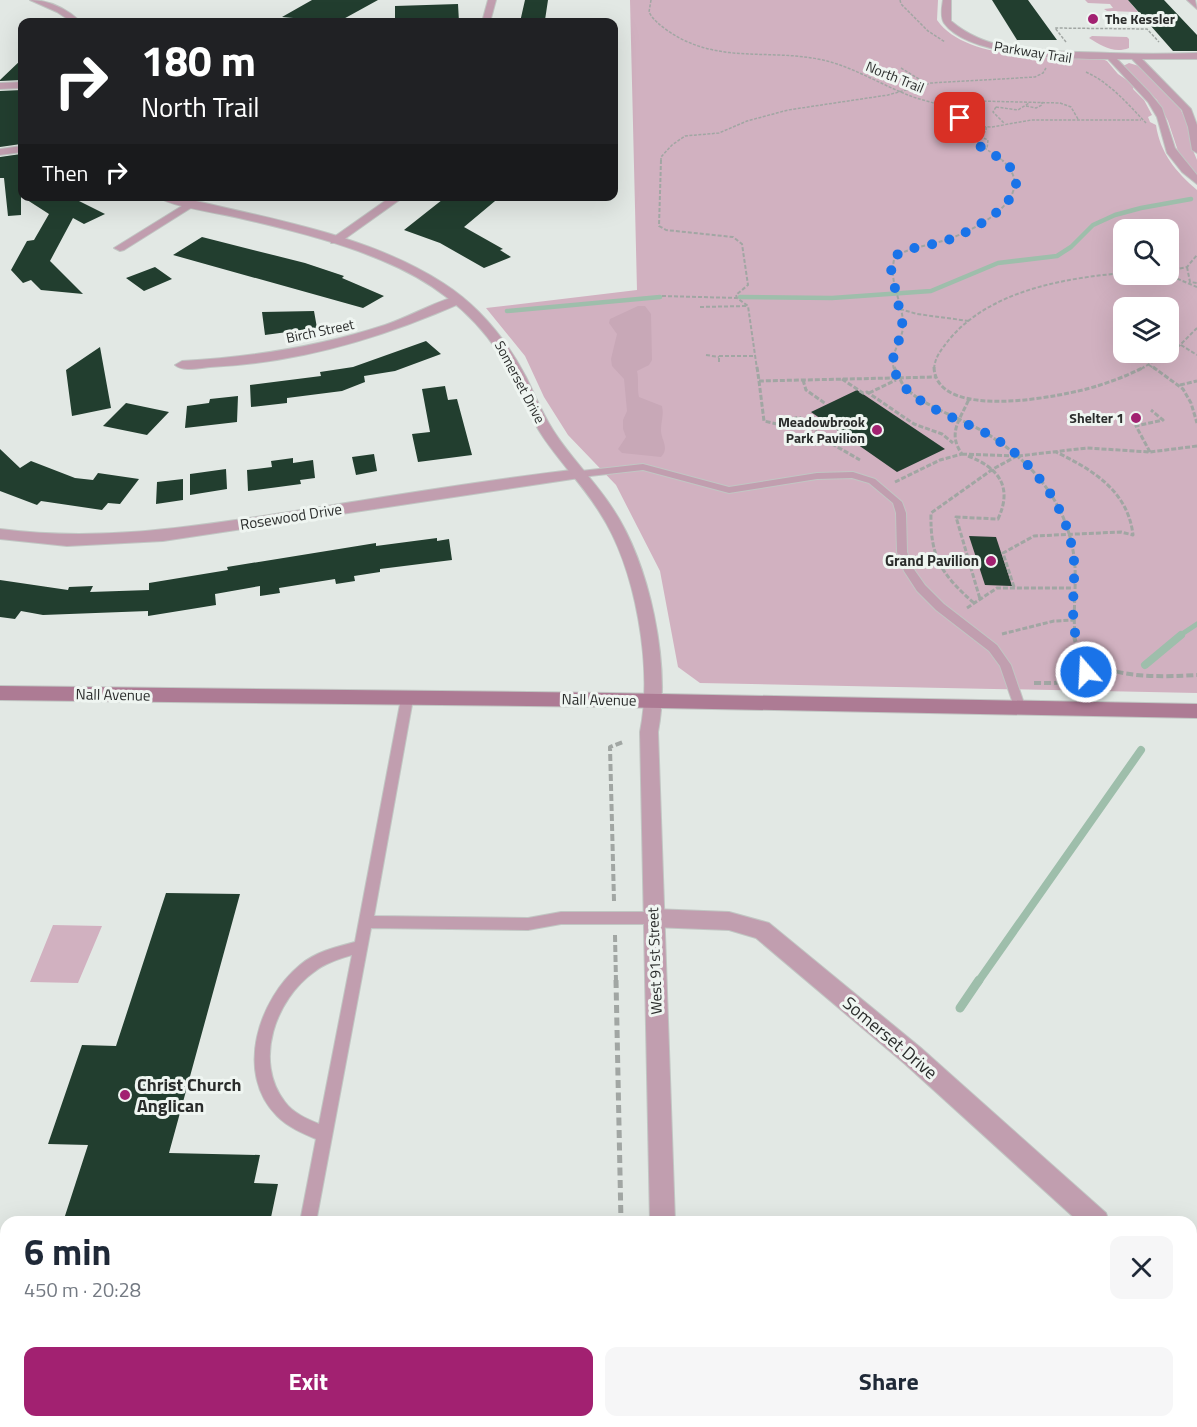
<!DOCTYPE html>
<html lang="en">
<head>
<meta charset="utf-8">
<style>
	:root { --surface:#fff; --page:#f6f6f7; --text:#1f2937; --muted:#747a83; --accent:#a22171 }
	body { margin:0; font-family:"Titillium Web",sans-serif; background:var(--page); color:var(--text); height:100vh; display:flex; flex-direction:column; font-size:22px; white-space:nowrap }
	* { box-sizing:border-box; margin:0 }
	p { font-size:20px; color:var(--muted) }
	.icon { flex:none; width:33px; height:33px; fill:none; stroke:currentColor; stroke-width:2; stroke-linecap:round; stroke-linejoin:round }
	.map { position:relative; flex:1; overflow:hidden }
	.panel { position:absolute; left:0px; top:1216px; width:1197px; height:212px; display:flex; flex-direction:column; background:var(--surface); border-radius:18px 18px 0 0; box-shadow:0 6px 24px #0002 }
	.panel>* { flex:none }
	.hud { position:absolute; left:18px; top:18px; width:600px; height:183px; border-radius:12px; box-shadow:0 6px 24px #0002; background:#202124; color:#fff; overflow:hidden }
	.fabs { position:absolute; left:1113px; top:219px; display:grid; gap:12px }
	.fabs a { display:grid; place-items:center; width:66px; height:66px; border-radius:12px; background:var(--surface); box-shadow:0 6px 24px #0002; font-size:30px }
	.pin { position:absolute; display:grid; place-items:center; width:51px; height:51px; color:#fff; margin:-26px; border-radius:12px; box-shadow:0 3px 9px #0006 }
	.me { position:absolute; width:66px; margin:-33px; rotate:341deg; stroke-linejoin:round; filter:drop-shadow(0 0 4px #0008) }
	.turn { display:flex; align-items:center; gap:21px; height:126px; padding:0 24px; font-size:27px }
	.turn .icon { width:78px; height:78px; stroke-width:2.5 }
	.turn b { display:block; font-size:42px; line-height:51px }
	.then { display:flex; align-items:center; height:57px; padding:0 24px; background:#0003; gap:12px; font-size:22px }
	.round { display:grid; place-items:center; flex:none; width:63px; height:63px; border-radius:12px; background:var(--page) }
	.summary { display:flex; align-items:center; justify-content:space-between; height:102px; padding:0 24px }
	h1 { font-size:36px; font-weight:700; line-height:45px }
	.primary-button { display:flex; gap:12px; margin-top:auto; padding:12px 24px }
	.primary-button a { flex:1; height:69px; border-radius:12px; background:var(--accent); color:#fff; font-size:24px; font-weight:700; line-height:69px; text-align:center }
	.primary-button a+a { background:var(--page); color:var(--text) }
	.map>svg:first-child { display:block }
</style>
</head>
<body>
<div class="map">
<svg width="1197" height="1427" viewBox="0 0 1197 1427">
	<rect width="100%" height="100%" fill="#e2e8e4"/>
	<path fill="#d1b1c0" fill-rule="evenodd" d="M630,0H938L937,20C966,62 1056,56 1100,58L1107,61L1118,74L1134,85L1133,89L1144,100L1152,115L1148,117L1150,122L1156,125C1160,153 1176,172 1197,190V693L700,683L678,667L660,571L616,485L568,435L544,397L525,356L486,308L637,290ZM1124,230H1168V274H1124ZM1124,308H1168V352H1124Z
		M1085,0H1128L1138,12L1107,11L1104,9L1113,8L1110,4L1088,3Z
		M1092,36L1127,37L1129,39V48C1114,54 1102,46 1089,38Z
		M1129,63L1139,66L1180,108L1187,123L1192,148L1197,160V176L1179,154L1168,121L1157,100L1123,66Z
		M53,925L102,926L78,983L30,982Z"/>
	<path fill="#c8a8b7" d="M638,306H645L651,314L652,360L649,365L637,371C639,380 637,389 639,397L662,406C664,415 661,421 661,430C661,440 670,448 661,457L622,453L618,449L626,437L623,429V420L627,411L624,379L612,366L611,359L617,334L609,323L610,319Z"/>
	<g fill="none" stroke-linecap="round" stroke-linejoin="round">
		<path stroke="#9ebeab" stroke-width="4.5" d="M740,297L832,298L931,291L998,263L1057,256L1071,247L1093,225L1115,215L1141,208L1191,199
			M507,311L660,297"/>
		<path stroke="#9ebeab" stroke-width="5" d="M1179,636L1197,624"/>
		<path stroke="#9ebeab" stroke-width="8" d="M1145,665L1181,635
			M978,982L1141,750"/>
		<path stroke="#9ebeab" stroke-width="9" d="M960,1008L979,980"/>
	</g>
	<path fill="#223e2f" d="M312,0H378L338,22L282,17Z
		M525,0H548L545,20L542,22H520Z
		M992,0H1028L1057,40H1017Z
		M1128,0H1164L1197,35V51H1173Z
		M458,4L459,22H395V6Z
		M22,59V80L0,81V80Z
		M22,90L21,144L0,147V91Z
		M21,154L22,196H69L105,214L84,224L73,218L50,261L83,294L41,290L31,280L23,283L11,270L27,241L34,240L49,214L21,196V215L8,216L4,178H0V157Z
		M447,196H501L464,227L503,249L500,250L511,257L484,268L440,243L404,230Z
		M202,237L305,263L344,276L342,278L384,296L363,308L173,255Z
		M155,267L172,279L144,291L126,278Z
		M314,311L317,328L265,335L262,312Z
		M426,341L441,354L395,371L364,376L365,382L342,391L287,398V403L251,407L250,385L321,376L320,372L353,367Z
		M100,347L111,408L72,416L66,370Z
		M445,386L448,400L457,399L472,455L418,462L412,434L430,432L422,389Z
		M857,390L945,449L897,472L811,412Z
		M238,396L237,422L185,428L187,406L209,403L210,399Z
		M126,403L169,412L147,435L103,426Z
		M0,449L20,468L31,461L75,478L93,480L98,473L139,479L120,504L108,503L102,510L41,501L37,505L0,491Z
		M374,454L377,471L356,475L352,457Z
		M293,458V463L313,460L315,478L300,480L301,484L248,491L247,470L272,467L271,461Z
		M226,469L227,489L190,495V474Z
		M183,479V500L156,504L157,482Z
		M969,536L996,537L1012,586L985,585Z
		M437,538V541L449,539L452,560L380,569V572L354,576L355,581L336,584L335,579L279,588L280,593L260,596V586L215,594L216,605L148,616V611L43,615L21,611L15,619L0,617V580L68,590L69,587L93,586L90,592L149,590V583L228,570L227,567L376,543V546Z
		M166,893L240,894L169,1153L260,1155L254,1183L278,1184L270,1222H63L88,1145L48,1144L82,1045L116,1046Z"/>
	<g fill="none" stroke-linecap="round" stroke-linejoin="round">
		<defs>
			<path id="service" d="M643,464L729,487L817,473L853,472L875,479L902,502L906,513L907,552L913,568L925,585L944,604L997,645L1011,665L1026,709L1024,712H1016L1000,666L989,651L936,610L917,591L904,571L897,552L896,513L893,503L869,483L852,478L817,479L729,493L643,470L581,477L576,474L581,471Z
				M407,695L413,699L374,916L528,918L561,912H653L658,914L660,918L658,922L653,924H561L528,930L371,928L316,1222H300L316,1139C302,1133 288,1127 277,1116C234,1073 259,999 300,965C315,952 336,947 355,942L401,699ZM352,955L319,1124C307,1119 293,1113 285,1102C253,1061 276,999 314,972C325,963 339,959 352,955Z"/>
			<path id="minor" d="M488,0H496L490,22H482Z
				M943,0H951V21C994,58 1058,50 1110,53C1138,54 1168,54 1197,53V59H1142L1191,109L1197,125V153L1192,150L1188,127L1182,110L1132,59H1117L1149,92L1162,108L1175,148L1197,175V184L1182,172L1167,153L1157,117L1148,102L1108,59C1068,59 968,57 944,23C940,16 942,7 943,0Z
				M1187,0H1195L1197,9Z
				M22,82V88L0,89V83Z
				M22,146V152L0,155V149Z
				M392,196H405L339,243H331V239Z
				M190,201L194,202V206L124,250L120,251L114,248Z
				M457,296L463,300L461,303C382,338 298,363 210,367C200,368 183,372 175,365L182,361C251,357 318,347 385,325C409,317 432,303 457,296Z
				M581,469L588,474L586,477L163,541L67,546L0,539V529C100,542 191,527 289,512C386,497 483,480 581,469Z
				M653,909L729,912L769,923L921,1048L1106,1213L1109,1222H1079L905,1064L756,938L729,930L653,927L646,925L643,918L646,911Z
				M1191,1300L1197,1302V1332L1191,1330Z"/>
			<path id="tertiary" d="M30,0C49,0 67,9 81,22H72L57,12Z
				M156,196H176C266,219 363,232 443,283C479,306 506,339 526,377C535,395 542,413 553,430C570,457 593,479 611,506C650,563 671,664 658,732L675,1222H650L640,732C653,668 636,568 600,513C582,483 556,459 538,429C527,409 519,388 508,368C483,323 445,290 399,268C348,244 294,231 239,218C219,213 171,207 156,196Z
				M655,1422H683V1427H655Z"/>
			<path id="secondary" d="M0,686L610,693L1197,704V718L610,707L0,700Z"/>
		</defs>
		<use href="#service" stroke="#c1c6c3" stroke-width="2"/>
		<use href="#minor" stroke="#c1c6c3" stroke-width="2"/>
		<use href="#tertiary" stroke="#c1c6c3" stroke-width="2"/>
		<use href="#secondary" stroke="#c1c6c3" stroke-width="2"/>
		<path stroke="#a1a6a3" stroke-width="1.5" stroke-dasharray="3 1.5" stroke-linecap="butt" d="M651,0L649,12C653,20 660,25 668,31C718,65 768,48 823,60C853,67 880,84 908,95C922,101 938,102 951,111C961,119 966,130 974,139C982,148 994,153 1003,161
			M900,0L901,4L928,31L945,42
			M1066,42L1055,28L1147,29L1159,42
			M901,68L927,84
			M1086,72C1110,83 1128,104 1146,123
			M979,101L1060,103L1071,107L1078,119
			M1026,106L1036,108L1042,105V102
			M996,107L1018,110L1029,103
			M996,107L993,112L1004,123
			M965,126L992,127L1031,120H1141
			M986,127V131L979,136L988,140L987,149
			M661,161V157L672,145L685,136L719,133L747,121L788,110L888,95L931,83L1035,77L1043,73L1046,68"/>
		<path stroke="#a1a6a3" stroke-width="2" stroke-dasharray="4 2" stroke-linecap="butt" d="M661,160L659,226L666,230L733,237L742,244L748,285L736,295L737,298
			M1187,267L1190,282L1197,283
			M1168,271L1187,267L1197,255
			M1166,274L1197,287
			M662,296L737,298L748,306L757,369
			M700,307L747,306
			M900,309L917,314L969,321
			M1181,345L1197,355
			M706,355L719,357
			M719,362V356H755
			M1149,365L1155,369
			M894,369C889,354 902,342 903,327C904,302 887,283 895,256C912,247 931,245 949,239C979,228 1041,195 1002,160
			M934,369C935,357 941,350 948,341C988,291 1064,278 1124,273
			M1141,369L1179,346L1197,328"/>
		<path stroke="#a1a6a3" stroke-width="3" stroke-dasharray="5 2" stroke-linecap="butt" d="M757,367L759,381L936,377
			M894,367L904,387L915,396C937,411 962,419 984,432C1034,462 1071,507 1075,567C1076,590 1073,613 1075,636
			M934,367C936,423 1065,396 1097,386C1113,381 1129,375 1144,367
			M1153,367L1183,389L1191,403L1197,423
			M842,379L863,393L867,392L914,424L942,434L953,443
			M803,380L806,390L826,404
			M759,381L764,421L777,424L799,417L827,441L860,460
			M1180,385L1197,381
			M869,393L896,380
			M1150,452L1136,426L1163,420L1151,410
			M962,454L1018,456L1087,448L1150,452L1197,446
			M968,456C999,468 1013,487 998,519L956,517L980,599
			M895,482L940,460L962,454C947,433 960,420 969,399
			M1014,587L1003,553L1034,536L1121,532L1133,535C1128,491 1093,470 1056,452
			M974,603C941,574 930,557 931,513L993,469L1017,456
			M967,608L997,588H1073
			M1002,634L1054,621L1074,620"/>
		<path stroke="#a1a6a3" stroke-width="4" stroke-dasharray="7 3" stroke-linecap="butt" d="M1074,635C1080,682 1163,677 1197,675
			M1034,683C1053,683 1071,685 1086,672L1087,658
			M614,901L610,747L623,742
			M615,935L616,982"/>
		<path stroke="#a1a6a3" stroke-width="5" stroke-dasharray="8 4.5" stroke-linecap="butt" d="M616,980L621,1222
			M625,1422V1427"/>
		<use href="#service" fill="#c19eaf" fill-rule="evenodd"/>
		<use href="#minor" fill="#c19eaf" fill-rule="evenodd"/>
		<use href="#tertiary" fill="#c19eaf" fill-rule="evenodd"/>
		<use href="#secondary" fill="#ad7b94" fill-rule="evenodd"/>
	</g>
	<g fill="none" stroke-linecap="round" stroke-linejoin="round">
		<path stroke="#1a73e8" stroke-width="10" stroke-dasharray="0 18" d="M960,118C964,124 966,133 971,138C983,153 1004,155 1014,173C1028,201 969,233 948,240C932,246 910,246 895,256L891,269L903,327L892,362C899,404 959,417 991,436C1011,448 1028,463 1042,482C1060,505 1071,532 1074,561C1076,589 1065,639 1088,657L1086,672"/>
	</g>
	<g fill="#a22171" stroke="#eff5f1" stroke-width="2">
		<circle cx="1093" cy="19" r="6"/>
		<circle cx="1136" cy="418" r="6"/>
		<circle cx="877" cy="430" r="6"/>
		<circle cx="991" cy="561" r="6"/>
		<circle cx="125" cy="1095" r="6"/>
	</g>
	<g text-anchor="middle" stroke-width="6" stroke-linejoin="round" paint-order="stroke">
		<g font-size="14" font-weight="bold" fill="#2b2d2c" stroke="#eff5f1" text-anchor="end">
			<text x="1105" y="24" text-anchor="start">The Kessler</text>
			<text x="1124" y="423">Shelter 1</text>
			<text x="865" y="427">Meadowbrook<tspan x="865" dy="16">Park Pavilion</tspan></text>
		</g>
		<g font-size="14" fill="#2b2d2c" stroke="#eff5f1">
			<text transform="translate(1033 52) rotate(9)" y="5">Parkway Trail</text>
			<text transform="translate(895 77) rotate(22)" y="5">North Trail</text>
			<text transform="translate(320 331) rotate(-12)" y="5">Birch Street</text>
			<text transform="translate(520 382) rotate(62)" y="5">Somerset Drive</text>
		</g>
		<g font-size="15" fill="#2b2d2c" stroke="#eff5f1">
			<text transform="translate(291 517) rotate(-9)" y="5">Rosewood Drive</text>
			<text transform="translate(113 695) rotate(1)" y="5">Nall Avenue</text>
			<text transform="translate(599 700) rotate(1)" y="5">Nall Avenue</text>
			<text transform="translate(655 961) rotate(-92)" y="5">West 91st Street</text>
		</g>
		<g font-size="15" font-weight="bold" fill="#2b2d2c" stroke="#eff5f1" text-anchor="end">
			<text x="979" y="566">Grand Pavilion</text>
		</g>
		<g font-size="18" fill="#2b2d2c" stroke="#eff5f1">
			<text transform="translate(890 1038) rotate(40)" y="6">Somerset Drive</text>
		</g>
		<g font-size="18" font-weight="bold" fill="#2b2d2c" stroke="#eff5f1" text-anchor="start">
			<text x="137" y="1091">Christ Church<tspan x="137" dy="21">Anglican</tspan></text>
		</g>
	</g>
</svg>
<div class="fabs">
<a><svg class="icon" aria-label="search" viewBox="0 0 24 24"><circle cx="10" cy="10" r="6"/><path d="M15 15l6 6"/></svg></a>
<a><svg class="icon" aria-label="layers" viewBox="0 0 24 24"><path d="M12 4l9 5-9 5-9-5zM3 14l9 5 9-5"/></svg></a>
</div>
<div class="pin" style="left:960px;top:118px;background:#d93025"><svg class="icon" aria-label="arrive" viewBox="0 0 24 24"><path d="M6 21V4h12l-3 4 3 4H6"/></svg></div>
<svg class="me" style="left:1086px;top:672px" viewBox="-20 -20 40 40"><circle r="17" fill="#1a73e8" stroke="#fff" stroke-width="3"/><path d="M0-11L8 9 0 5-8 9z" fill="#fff"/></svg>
<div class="hud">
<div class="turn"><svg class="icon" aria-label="right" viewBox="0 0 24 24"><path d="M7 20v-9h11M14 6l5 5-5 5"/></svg><div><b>180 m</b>North Trail</div></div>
<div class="then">Then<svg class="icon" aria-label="right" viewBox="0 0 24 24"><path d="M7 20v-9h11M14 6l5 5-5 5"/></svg></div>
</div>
<section class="panel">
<div class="summary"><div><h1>6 min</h1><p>450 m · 20:28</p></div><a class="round"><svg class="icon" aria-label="close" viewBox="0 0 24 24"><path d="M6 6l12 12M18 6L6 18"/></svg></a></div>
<div class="primary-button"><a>Exit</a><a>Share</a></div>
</section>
</div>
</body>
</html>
